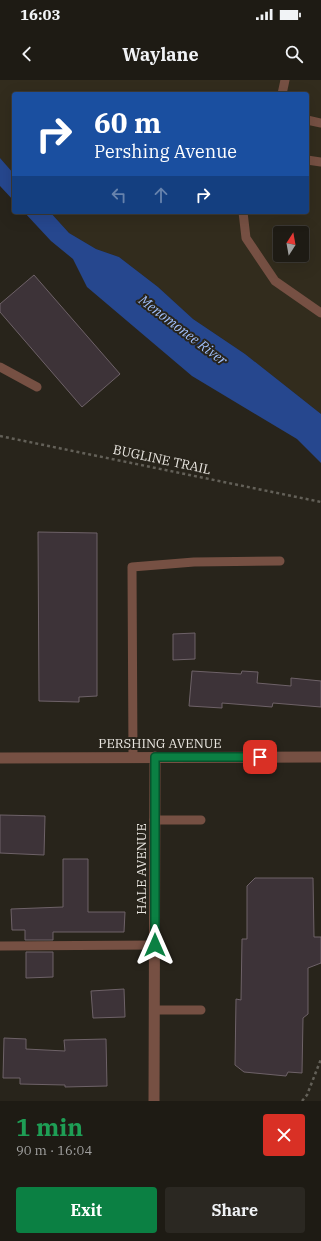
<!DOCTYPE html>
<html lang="en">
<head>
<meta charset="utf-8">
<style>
	:root { --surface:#1e1b14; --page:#2b2822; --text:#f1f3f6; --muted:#a1a1a0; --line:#3c3934; --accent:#0b8043 }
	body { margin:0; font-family:"IBM Plex Serif",serif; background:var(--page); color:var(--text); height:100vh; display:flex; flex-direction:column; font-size:15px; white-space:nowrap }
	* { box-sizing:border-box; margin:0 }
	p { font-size:13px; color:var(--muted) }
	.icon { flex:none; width:22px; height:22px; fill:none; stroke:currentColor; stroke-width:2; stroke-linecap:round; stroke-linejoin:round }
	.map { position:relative; height:1021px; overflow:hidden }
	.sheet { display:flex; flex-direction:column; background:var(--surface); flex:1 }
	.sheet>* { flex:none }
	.banner { position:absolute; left:12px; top:12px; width:297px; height:122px; border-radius:4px; box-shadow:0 4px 16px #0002,0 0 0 1px var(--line); background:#1a4fa0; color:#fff; overflow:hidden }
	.needle { width:26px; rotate:11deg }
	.fabs { position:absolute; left:273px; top:146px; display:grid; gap:8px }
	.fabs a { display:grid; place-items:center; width:36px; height:36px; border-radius:4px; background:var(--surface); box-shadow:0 4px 16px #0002,0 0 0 1px var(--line); font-size:20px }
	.pin { position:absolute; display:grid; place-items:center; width:34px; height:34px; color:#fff; margin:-17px; border-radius:8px; box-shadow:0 2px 6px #0006 }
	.me { position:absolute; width:44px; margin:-22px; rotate:0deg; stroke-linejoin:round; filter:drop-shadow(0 0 3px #0008) }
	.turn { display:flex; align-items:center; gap:14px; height:84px; padding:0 16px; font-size:18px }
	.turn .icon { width:52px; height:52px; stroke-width:2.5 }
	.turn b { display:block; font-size:28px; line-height:34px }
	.lanes { display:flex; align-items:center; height:38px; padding:0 16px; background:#0003; justify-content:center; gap:20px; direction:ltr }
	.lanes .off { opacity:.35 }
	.round { display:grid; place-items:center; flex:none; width:42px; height:42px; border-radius:4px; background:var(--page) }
	.overview { display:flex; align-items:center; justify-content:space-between; height:68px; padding:0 16px }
	h1 { font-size:24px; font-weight:700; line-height:30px; color:#1e9e55 }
	.action { display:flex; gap:8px; margin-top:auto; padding:8px 16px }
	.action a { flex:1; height:46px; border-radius:4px; background:var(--accent); color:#fff; font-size:16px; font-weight:700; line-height:46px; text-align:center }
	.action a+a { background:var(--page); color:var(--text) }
	.status { display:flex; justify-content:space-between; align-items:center; height:28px; padding:0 20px; background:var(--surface); direction:ltr }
	.status svg { height:11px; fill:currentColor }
	header { display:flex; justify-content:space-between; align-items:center; height:52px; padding:0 16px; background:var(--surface); font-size:18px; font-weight:700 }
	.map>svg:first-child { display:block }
</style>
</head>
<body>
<div class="status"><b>16:03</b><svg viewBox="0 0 49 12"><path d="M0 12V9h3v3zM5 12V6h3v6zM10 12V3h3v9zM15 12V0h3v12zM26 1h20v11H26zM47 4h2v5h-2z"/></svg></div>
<header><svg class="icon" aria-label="back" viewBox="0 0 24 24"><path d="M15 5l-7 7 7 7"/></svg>Waylane<svg class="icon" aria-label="search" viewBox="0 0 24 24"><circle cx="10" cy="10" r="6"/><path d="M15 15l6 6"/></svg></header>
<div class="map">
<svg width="321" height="1021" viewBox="0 0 321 1021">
	<rect width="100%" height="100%" fill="#28241b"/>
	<path fill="#322c1d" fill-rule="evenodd" d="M0,0H321V334L245,274L193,239L158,207L119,177L96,169L69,153L50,132H307V14H14V94L0,78ZM280,153H302V175H280Z"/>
	<path fill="#26478e" d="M0,78L14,94V121L0,106Z
		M24,132H50L69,153L96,169L119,177L158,207L193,239L245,274L321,334V383L297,359L192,296L87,207L73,179L51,161Z"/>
	<path fill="#3d3338" stroke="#6e6268" d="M34,195L120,294L82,327L0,232V224Z
		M38,452L97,453V616L79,617V622L39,621Z
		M195,553V579L173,580V554Z
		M192,591L241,594L242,591L258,592L257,603L291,606V598L321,601V627L273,623L272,627L222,623V628L189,626Z
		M0,735L45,736L44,775L0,773Z
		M63,779H88V832H125L124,852H53V860H25V850H12L11,829L63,827Z
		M255,798H313L314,857H321V883L308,888V934L303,938L302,993L288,992L286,996L244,992L235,985L236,919L241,920L242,859H247V806Z
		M26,872H53V897L26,898Z
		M124,909L125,937L93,938L91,911Z
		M4,958L26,959V969L65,971L64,960L106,959L107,1006L65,1007V1005L20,1004V998H3Z"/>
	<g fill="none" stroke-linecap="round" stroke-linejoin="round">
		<path stroke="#636058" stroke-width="2.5" stroke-dasharray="3 3" stroke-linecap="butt" d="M0,356L321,422
			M302,1021L307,1015L321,979"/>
		<path stroke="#765043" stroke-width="9" d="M282,14L285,0
			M307,40L321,43
			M307,80L321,82
			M243,132L246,158L275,201L321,233
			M0,287L37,307
			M133,677L132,487L194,482L280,481
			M154,740H201
			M0,866L155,865
			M154,930H201"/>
		<path stroke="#765043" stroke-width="11" d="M0,678L321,677
			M154,1021L155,677"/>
	</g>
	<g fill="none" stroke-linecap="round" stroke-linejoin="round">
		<defs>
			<path id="route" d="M155,865V677H260"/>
		</defs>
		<use href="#route" stroke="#07532c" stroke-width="10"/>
		<use href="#route" stroke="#0b8043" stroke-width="7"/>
	</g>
	<g text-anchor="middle" stroke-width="4" stroke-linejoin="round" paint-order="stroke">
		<g font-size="13" fill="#e9e6e0" stroke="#28241b">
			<text transform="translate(162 379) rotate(12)" y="5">BUGLINE TRAIL</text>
			<text x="160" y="668">PERSHING AVENUE</text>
			<text transform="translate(141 789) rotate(-90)" y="5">HALE AVENUE</text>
		</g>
		<g font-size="14" font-style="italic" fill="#a0bffb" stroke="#28241b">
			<text transform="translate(183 250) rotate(37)" y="5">Menomonee River</text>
		</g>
	</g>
</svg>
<div class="fabs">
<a><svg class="needle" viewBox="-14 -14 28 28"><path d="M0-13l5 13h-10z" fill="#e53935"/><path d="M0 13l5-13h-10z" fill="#a1a1a0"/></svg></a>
</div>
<div class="pin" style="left:260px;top:677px;background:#d93025"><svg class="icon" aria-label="arrive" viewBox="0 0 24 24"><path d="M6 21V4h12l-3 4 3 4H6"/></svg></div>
<svg class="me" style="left:155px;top:865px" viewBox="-20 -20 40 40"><path d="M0-17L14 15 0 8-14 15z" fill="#0b8043" stroke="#fff" stroke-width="4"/></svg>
<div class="banner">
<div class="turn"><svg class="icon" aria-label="right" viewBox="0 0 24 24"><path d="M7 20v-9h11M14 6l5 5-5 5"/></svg><div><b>60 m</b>Pershing Avenue</div></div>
<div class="lanes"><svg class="icon off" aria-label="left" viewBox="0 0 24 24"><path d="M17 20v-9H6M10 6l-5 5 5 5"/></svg><svg class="icon off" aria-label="ahead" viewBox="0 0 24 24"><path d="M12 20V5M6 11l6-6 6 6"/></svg><svg class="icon" aria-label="right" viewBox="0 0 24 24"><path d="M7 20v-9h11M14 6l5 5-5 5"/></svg></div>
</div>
</div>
<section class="sheet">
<div class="overview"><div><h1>1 min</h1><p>90 m · 16:04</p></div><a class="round" style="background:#d93025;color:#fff"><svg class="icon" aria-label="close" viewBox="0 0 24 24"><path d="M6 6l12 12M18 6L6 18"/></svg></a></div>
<div class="action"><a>Exit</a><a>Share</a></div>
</section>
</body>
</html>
